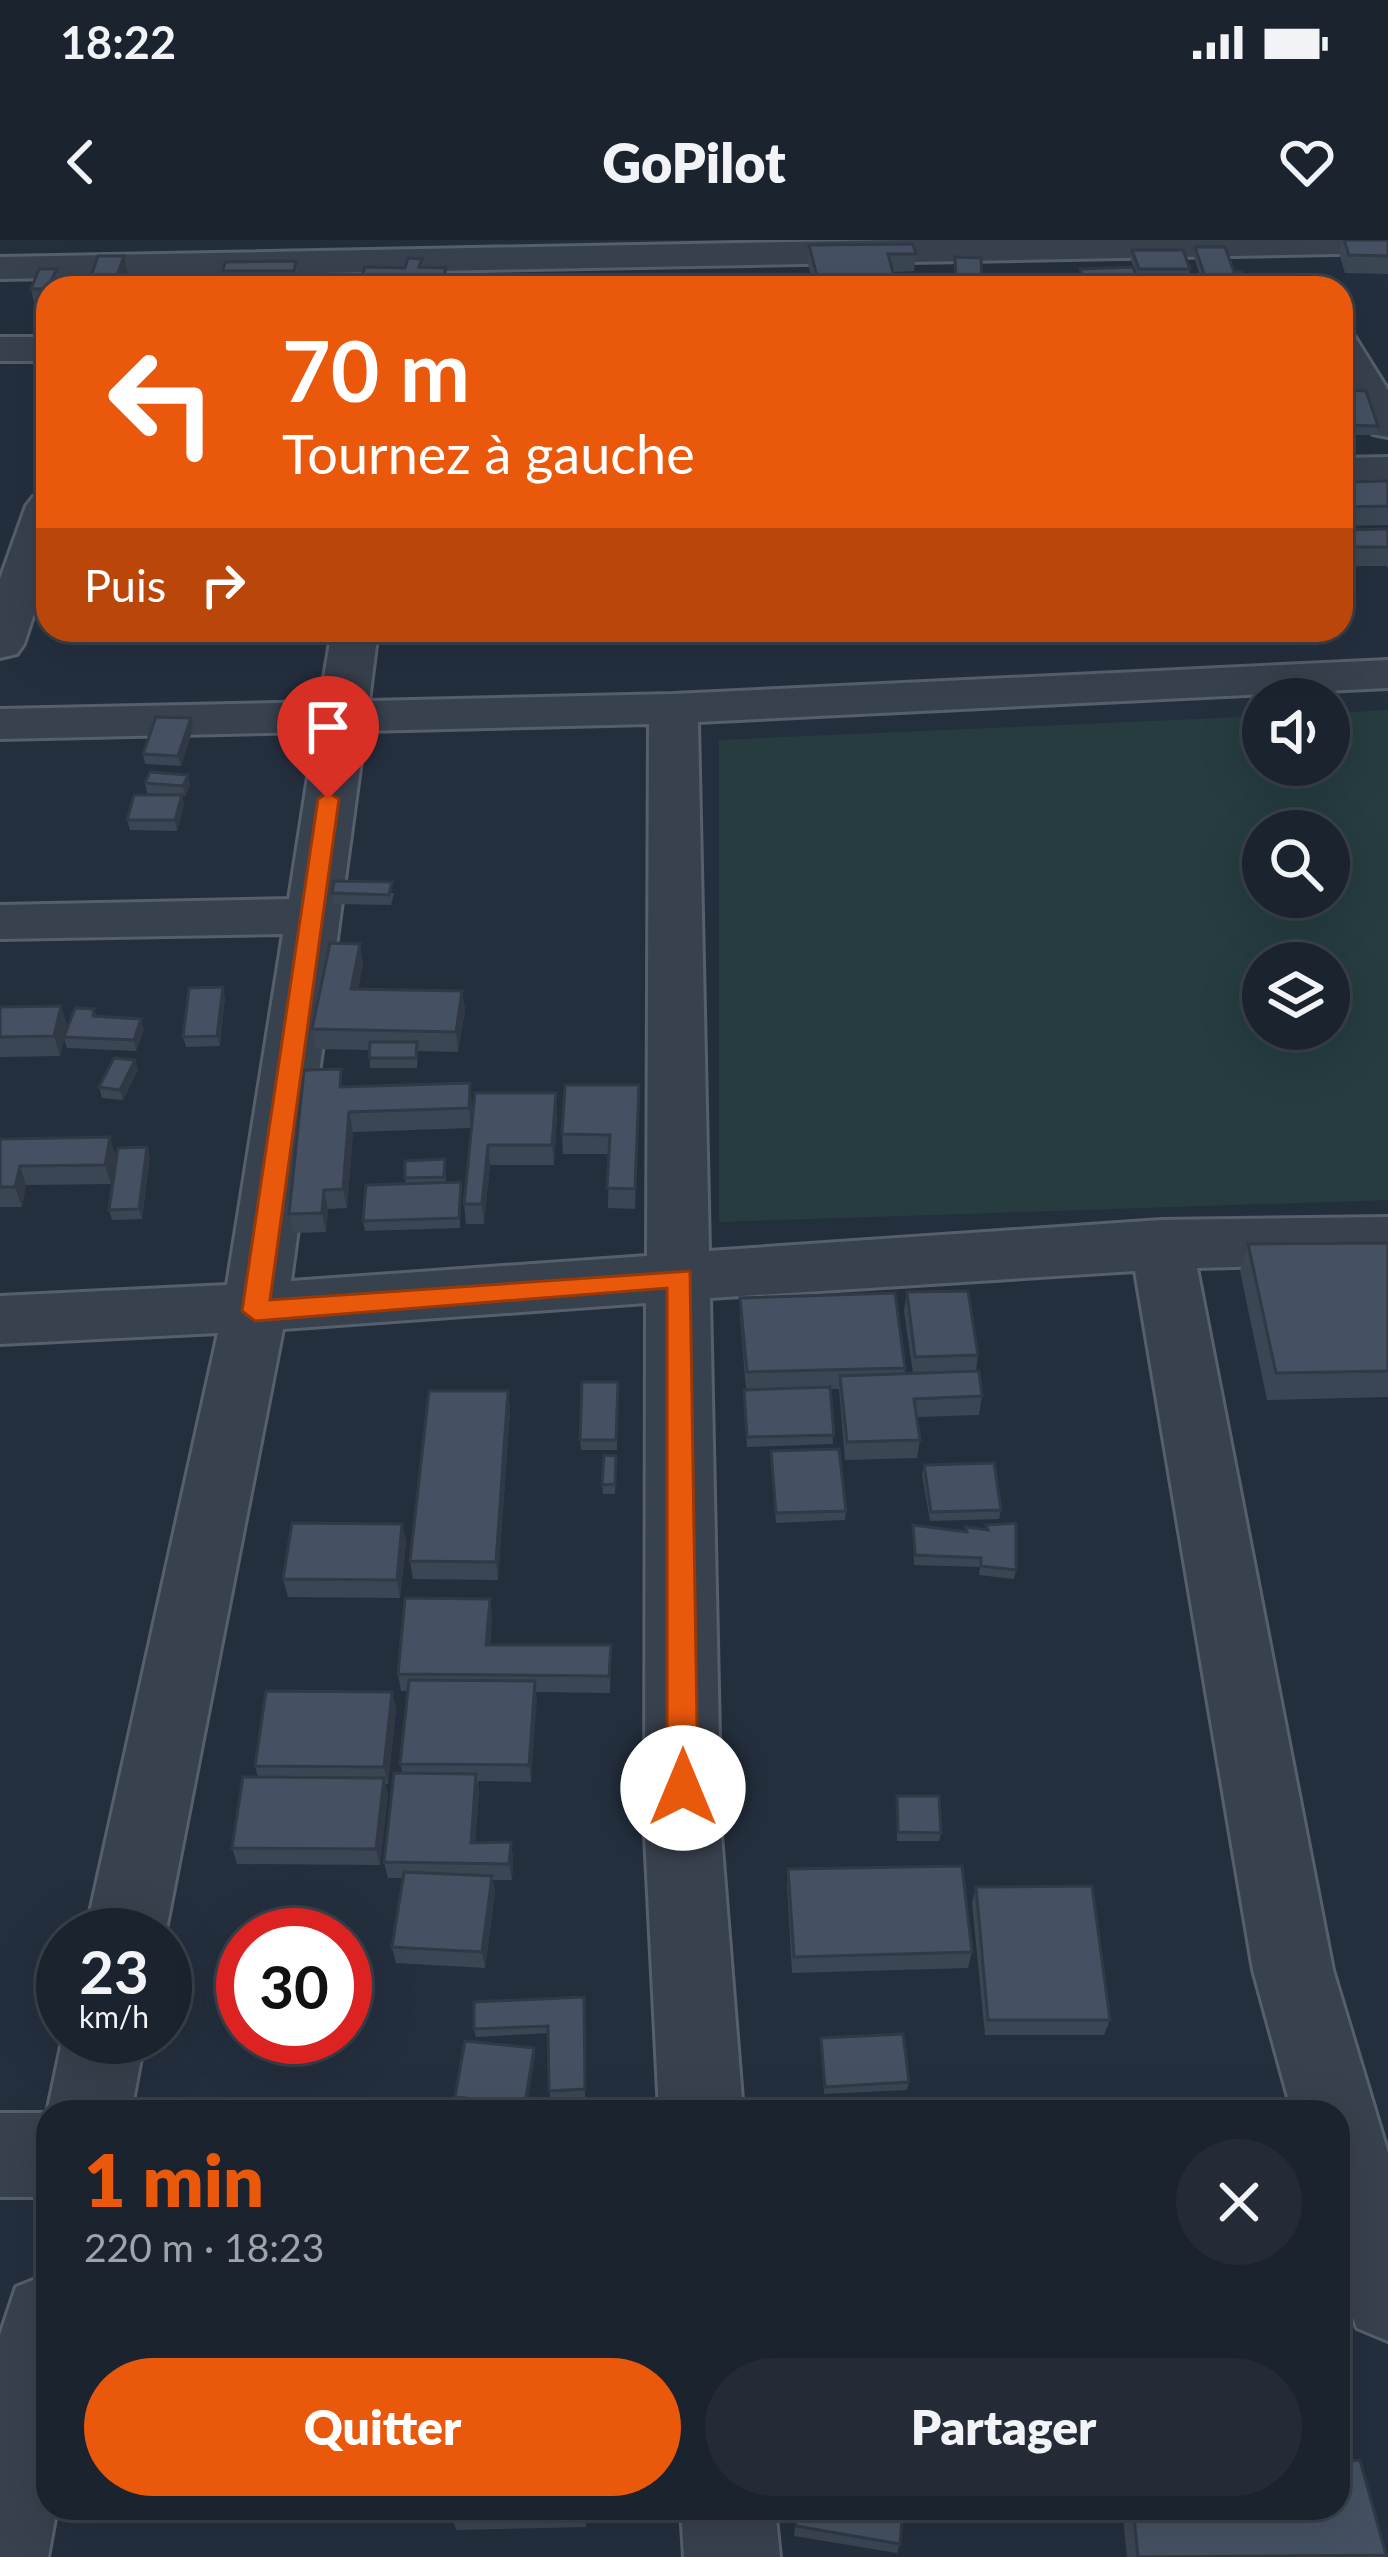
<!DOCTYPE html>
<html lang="fr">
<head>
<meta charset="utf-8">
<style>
	:root { --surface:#1b232e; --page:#242b36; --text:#f1f3f6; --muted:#a0a4aa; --line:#39404a; --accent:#ea580c }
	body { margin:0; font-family:Lato,sans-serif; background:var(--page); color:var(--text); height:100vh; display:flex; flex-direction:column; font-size:45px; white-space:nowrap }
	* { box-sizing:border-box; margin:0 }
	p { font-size:39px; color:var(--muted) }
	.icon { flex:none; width:66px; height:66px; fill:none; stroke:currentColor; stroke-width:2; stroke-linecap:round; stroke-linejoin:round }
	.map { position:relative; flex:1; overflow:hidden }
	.sheet { position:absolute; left:36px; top:1860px; width:1314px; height:420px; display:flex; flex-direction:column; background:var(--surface); border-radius:36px; box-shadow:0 12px 48px #0002,0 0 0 3px var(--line) }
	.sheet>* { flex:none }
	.hud { position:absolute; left:36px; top:36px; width:1317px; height:366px; border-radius:36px; box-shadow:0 12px 48px #0002,0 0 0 3px var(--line); background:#ea580c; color:#fff; overflow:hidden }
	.tools { position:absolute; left:1242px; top:438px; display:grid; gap:24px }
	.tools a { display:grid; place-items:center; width:108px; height:108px; border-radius:50%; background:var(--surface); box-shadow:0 12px 48px #0002,0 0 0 3px var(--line); font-size:60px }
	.speed { position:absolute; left:36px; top:1668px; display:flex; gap:24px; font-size:60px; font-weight:700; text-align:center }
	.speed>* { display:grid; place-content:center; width:156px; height:156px; border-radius:50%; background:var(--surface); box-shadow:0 12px 48px #0002,0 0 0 3px var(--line); line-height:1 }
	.speed small { font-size:30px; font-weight:400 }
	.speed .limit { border:18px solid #d22; background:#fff; color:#111 }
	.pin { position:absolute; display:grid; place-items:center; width:102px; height:102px; color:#fff; margin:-123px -51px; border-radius:50% 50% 50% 0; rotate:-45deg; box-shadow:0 0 12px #0007 }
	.pin .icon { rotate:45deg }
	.me { position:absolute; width:132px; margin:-66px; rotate:0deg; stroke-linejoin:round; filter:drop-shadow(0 0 9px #0008) }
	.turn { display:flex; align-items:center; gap:42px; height:252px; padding:0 48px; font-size:54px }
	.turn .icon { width:156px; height:156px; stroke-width:2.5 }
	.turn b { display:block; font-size:84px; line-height:102px }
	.then { display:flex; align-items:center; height:114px; padding:0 48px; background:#0003; gap:24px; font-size:45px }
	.round { display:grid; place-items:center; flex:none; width:126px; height:126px; border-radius:63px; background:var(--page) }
	.head { display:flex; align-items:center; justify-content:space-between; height:204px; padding:0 48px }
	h1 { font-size:72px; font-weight:800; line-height:90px; color:var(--accent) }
	.action { display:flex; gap:24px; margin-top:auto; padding:24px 48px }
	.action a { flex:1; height:138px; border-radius:72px; background:var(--accent); color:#fff; font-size:48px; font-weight:800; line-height:138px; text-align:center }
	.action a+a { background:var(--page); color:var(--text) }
	.status { display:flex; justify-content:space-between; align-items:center; height:84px; padding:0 60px; background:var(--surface); direction:ltr }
	.status svg { height:33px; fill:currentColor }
	header { display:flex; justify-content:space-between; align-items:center; height:156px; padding:0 48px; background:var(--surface); font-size:54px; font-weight:800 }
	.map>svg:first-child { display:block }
</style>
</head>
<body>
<div class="status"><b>18:22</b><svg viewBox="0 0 49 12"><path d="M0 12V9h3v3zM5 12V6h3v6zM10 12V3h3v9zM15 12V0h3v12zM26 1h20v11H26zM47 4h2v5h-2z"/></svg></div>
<header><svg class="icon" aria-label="back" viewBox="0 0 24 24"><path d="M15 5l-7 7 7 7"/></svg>GoPilot<svg class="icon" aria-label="heart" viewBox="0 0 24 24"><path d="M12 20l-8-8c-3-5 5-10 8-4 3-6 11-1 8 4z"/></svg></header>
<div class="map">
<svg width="1388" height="2317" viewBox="0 0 1388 2317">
	<rect width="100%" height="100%" fill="#242f3e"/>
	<path fill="#263c3f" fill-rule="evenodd" d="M1388,470V960L719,982V500L1263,476V525H1329V473ZM1263,591H1329V657H1263ZM1263,723H1329V789H1263Z"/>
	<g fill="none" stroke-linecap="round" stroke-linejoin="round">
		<defs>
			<path id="minor" d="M899,0H1388V13L0,39V17Z
				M1341,93L1355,97L1388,150V197L1373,194L1341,139Z
				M0,97H48V121H0Z
				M1388,217V243L1341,244V218Z
				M48,253V331L24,404L17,414L0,418V339L26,266L33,257Z
				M332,390H378L369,461L673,454L1388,420V448L698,482L709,1011L1161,980L1388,977V1023L1197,1028L1333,1730L1388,1913V2101L1357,2088L1338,2037V1872H1292L1253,1730L1135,1031L710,1058L721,1595L743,1872H659L645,1595L646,1063L283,1089L165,1695H85L218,1093L0,1104V1056L227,1045L283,694L0,699V665L289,659L315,492L0,499V469L320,462ZM649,484L647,1016L291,1041L365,491Z
				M63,1797H145L131,1872H48V1957H0V1873H47Z
				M48,2034V2268H57L48,2317H0V2095L16,2047Z
				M681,2268H775L780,2317H684Z"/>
		</defs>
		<use href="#minor" stroke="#565f6c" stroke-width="6"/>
		<use href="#minor" fill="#38414e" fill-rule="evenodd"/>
	</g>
	<path fill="#3b4654" d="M1342,0H1388V34L1345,33L1339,13Z
		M809,5L916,14L914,31L893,32L896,44L926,48H814L808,23Z
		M1195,7L1234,32L1248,46L1247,48H1204L1194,17Z
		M1132,10L1190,29L1188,38H1138L1142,48H1114L1112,44L1082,45L1079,38L1080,29L1138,38L1131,20Z
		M124,16L128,34L48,48V67H35L31,49L57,29L59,39H90Z
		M955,17L981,18L982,48H955Z
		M422,19L423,27L448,45L447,48H360L359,44L405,28Z
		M297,30L295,40L224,41L223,31Z
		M1341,150L1378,186L1376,195H1341Z
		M1388,241V285L1341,286V242Z
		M1388,289V329L1387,326H1341V290Z
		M1091,390H1134L1133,395L1091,392Z
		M1210,390H1272L1271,397L1213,398Z
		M191,478L193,488L181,526L145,524L143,514Z
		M145,543L190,545L185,556H182L184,565L177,591L130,590L127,580L171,555L147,553Z
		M332,653H394L391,665L334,664Z
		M363,724L358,749L462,751L465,770L458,812L418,811L417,828H370L369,810L316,809L312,789Z
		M225,757L220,806L186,807L183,797Z
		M61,766L67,785L94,769L97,777L144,789L136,811L67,808L64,799L60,816L0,817V767Z
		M135,820L138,830L123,860L102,858L99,847Z
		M344,846L472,862L471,888L353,892L347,968L328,969L326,992L293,993L289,974Z
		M475,853L557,873L554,925H490L484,984H466L464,964Z
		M639,865L635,969L608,968L609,914H563L562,894Z
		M0,899L116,916L111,944L26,945L22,967H0Z
		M147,907L150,917L142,979L112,980L109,970Z
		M446,929V943L461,942L460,988L365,991L363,981L406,944L405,938Z
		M1388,1003V1157L1267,1160L1240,1031L1248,1004Z
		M907,1052L978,1115L976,1131L982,1156L979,1175L917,1177L920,1200L917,1218L845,1220L839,1149H830L833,1204L747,1207L744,1160L746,1150L740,1077V1058L905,1128V1133H913L904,1071Z
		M618,1142L617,1210H581L580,1200Z
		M508,1151L510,1170L498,1340L413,1339L410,1321Z
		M771,1211L846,1271L845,1280L776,1283Z
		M616,1216L615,1254H603L602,1245Z
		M924,1225L1001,1270L999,1279L930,1281L922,1235Z
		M402,1284L406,1302L400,1358L288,1357L283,1339Z
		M913,1285L965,1291L966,1287L986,1290V1285L1016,1330L1014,1339L979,1335L980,1327L914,1325Z
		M490,1359L492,1377L490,1405H611L610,1453L536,1452L531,1542L478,1541L479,1551L475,1603L511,1602L513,1619L512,1640H493L495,1653L485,1728L396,1723L392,1707L403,1638H388L384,1622L403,1534L400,1524L408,1451H401L398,1434Z
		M392,1452L396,1469L388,1544H385L388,1555L380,1625L237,1624L232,1608L258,1537L255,1526Z
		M897,1556L941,1593L939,1601H897Z
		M788,1629L972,1712L968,1728L792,1733L787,1646Z
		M976,1647L1110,1780L1104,1795H985L972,1663Z
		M585,1765V1857L550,1858L548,1793L476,1797L474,1789Z
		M821,1798L909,1842L907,1850L824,1854Z
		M535,1815L526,1871L457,1864L455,1857Z
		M64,2268H295L73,2279Z
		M586,2268V2287L456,2290L453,2280Z
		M797,2268L900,2304L897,2313L794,2296Z
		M1122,2268H1338L1386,2315L1384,2317H1127Z"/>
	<path fill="#303945" d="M124,16L128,34L123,48H113Z
		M446,28L447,48H440Z
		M191,478L193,488L181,526L178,516Z
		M188,535L190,545L185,556L183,546Z
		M182,555L184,565L177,591L175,580Z
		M360,704L363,724L354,768L351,749Z
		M223,747L225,757L220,806L217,796Z
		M462,751L465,770L458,812L456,792Z
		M61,766L67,785L60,816L54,796Z
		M141,779L144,789L136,811L134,800Z
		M135,820L138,830L123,860L120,850Z
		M470,843L472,862L471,888L469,868Z
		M639,845V865L635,969V949Z
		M556,853L557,873L554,925L552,905Z
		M349,872L353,892L347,968L343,949Z
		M110,897L116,916L111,944L105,925Z
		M488,905L490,925L484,984L482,964Z
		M147,907L150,917L142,979L139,969Z
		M20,926L26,945L22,967L15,947Z
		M324,950L328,969L326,992L322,973Z
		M508,1151L510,1170L498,1340L496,1322Z
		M402,1284L406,1302L400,1358L397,1340Z
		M490,1359L492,1377L488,1423L486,1405Z
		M535,1441L537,1458L531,1542L529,1525Z
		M392,1452L396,1469L388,1544L384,1527Z
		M476,1534L479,1551L473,1619L471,1603Z
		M384,1538L388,1555L380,1625L376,1609Z
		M511,1602L513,1619L512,1640L509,1624Z
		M492,1636L495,1653L485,1728L482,1712Z
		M534,1808L535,1815L526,1871L525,1864Z"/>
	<path fill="#455162" stroke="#303945" stroke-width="3" d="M1344,0H1388V16L1349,15Z
		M913,4L916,14H888L896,44L924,43L926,48H820L809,5Z
		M1195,7H1225L1234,32H1242L1248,46H1208Z
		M1132,10H1183L1190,29H1139Z
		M98,16H124L113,48L31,49L39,29H57L52,39H90Z
		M955,17L981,18L982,45H956Z
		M408,18L422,19L419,27L446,28L440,48H405L359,44L365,27L405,28Z
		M296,21L294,31H223L225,22Z
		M1133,27L1142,48H1119L1114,35L1083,36L1080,29Z
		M930,40H949L952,48H932Z
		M212,43H294L293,48H210Z
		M1199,45L1201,48H1156L1155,46Z
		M1031,46L1032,48H983Z
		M1341,112L1347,130L1341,129Z
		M1341,150L1366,151L1378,186L1342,185Z
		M1388,241V266L1341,267V242Z
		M1388,289V307H1344L1341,301V290Z
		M156,477L191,478L178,516L143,514Z
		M150,532L188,535L183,546L145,543Z
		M134,555H182L175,580H127Z
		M334,641L392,642L389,655L332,653Z
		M330,703L360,704L351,749L462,751L456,792L312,789Z
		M223,747L217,796L183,797L189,748Z
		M61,766L54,796L0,797V767Z
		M75,768L94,769L93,776L141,779L134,800L64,797Z
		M370,802H417L416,818H369Z
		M114,818L135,820L120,850L99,847Z
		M341,829L340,847L470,843L469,868L349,872L343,949L324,950L322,973L289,974L304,830Z
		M565,845H639L635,949L607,948L610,895L562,894Z
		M475,853H556L552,905H488L482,964H464Z
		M110,897L105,925L20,926L15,947H0V899Z
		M147,907L139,969L109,970L118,908Z
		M445,919L444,937L405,938V921Z
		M461,942L459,978L363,981L366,945Z
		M1388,1003V1131L1276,1133L1248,1004Z
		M968,1051L978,1115L915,1117L907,1052Z
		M895,1053L905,1128L747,1132L740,1058Z
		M979,1131L982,1156L914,1159L920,1200L847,1202L840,1136Z
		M582,1142H618L616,1200H580Z
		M830,1147L834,1195L747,1197L744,1150Z
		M429,1151H508L496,1322L410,1321Z
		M839,1209L846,1271L776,1273L771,1211Z
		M604,1215L616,1216L615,1244L602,1245Z
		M994,1223L1001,1270L931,1272L924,1225Z
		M292,1283L402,1284L397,1340L283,1339Z
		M1016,1283V1330L981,1326V1318L915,1315L913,1285L967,1292L966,1287L988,1290L986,1285Z
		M405,1358L490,1359L486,1405H611L609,1436L398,1434Z
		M409,1440L535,1441L529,1525L400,1524Z
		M266,1451L392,1452L384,1527L255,1526Z
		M394,1533L476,1534L471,1603L511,1602L509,1624L384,1622Z
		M243,1537L384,1538L376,1609L232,1608Z
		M897,1556H939L941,1593L898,1592Z
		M962,1626L972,1712L794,1717L788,1629Z
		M404,1632L492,1636L482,1712L392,1707Z
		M1092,1646L1110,1780H988L976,1647Z
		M584,1757L585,1849L549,1851L548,1786L474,1789V1762Z
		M903,1794L909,1842L825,1847L821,1798Z
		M465,1801L534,1808L525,1864L455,1857Z
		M1360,2220L1386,2315L1138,2317L1133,2268H1338V2222Z
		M453,2268H584V2278L453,2280Z
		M798,2268H903L900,2304L796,2286Z"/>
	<path fill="#ea580c" stroke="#983908" stroke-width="3" d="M328,553L339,559L270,1060L690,1031L698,1548L694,1558L683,1562L672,1558L667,1548V1048L255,1081L242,1071L318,559Z"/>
</svg>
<div class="tools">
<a><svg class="icon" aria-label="sound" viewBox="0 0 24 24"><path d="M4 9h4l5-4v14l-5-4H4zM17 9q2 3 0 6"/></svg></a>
<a><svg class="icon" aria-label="search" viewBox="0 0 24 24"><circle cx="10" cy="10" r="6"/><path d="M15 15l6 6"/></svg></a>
<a><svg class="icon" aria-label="layers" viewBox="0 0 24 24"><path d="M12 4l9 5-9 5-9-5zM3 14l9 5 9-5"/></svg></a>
</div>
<div class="speed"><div>23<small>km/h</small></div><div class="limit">30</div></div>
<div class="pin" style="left:328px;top:559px;background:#d93025"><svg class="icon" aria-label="arrive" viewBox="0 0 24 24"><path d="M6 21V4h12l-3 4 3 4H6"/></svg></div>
<svg class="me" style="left:683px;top:1548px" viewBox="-20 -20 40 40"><circle r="19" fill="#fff"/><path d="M0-13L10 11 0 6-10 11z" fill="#ea580c"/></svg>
<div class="hud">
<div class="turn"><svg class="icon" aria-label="left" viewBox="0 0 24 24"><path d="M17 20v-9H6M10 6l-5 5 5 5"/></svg><div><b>70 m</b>Tournez à gauche</div></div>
<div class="then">Puis<svg class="icon" aria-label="right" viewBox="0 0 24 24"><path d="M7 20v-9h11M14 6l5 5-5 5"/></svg></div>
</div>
<section class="sheet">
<div class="head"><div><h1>1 min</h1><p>220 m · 18:23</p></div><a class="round"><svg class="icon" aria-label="close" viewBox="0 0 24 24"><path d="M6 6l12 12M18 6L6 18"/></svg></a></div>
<div class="action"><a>Quitter</a><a>Partager</a></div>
</section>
</div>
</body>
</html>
